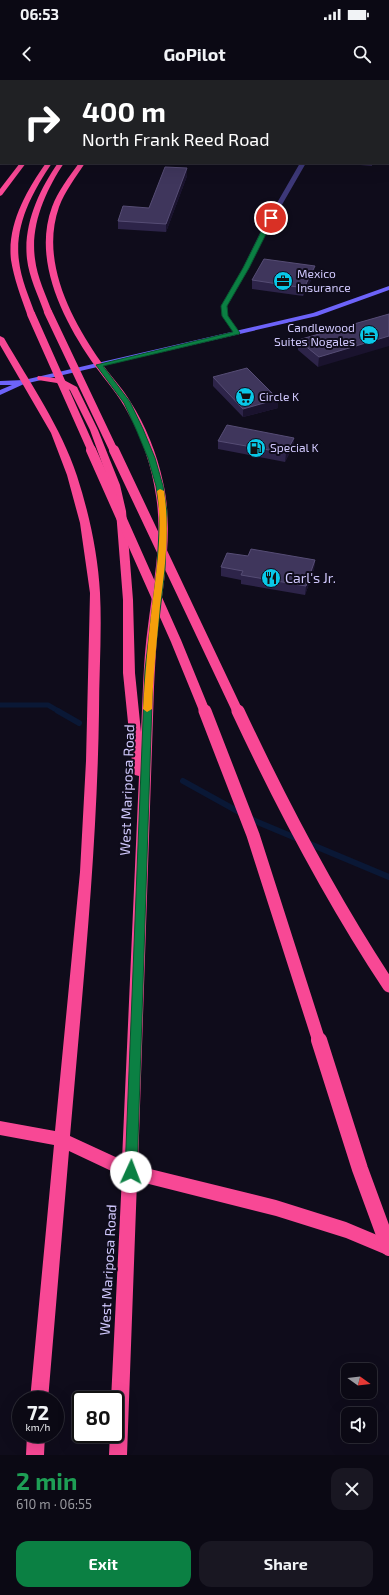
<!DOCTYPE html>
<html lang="en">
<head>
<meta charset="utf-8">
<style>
	:root { --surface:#0b0914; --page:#191722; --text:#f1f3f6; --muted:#9a9aa0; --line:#2b2a34; --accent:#0b8043 }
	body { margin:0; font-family:"Exo 2",sans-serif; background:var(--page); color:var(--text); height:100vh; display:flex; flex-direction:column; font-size:15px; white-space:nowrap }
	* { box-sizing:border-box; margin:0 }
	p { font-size:13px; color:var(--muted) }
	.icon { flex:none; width:22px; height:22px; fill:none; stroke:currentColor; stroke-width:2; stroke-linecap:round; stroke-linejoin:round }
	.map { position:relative; height:1375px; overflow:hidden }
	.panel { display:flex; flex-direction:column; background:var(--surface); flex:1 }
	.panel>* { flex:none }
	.top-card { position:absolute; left:0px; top:0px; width:389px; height:84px; box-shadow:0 4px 16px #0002,0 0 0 1px var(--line); background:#202124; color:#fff; overflow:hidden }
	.needle { width:26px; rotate:105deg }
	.fabs { position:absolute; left:341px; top:1283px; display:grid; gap:8px }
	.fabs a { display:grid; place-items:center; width:36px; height:36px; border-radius:8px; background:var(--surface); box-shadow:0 4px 16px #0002,0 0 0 1px var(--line); font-size:20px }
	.speed { position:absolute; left:12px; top:1311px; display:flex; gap:8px; font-size:20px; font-weight:700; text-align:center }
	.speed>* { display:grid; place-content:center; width:52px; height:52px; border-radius:50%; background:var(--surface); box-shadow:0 4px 16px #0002,0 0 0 1px var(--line); line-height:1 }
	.speed small { font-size:10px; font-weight:400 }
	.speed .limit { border:2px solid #111; border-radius:6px; background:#fff; color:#111 }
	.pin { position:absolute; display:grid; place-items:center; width:34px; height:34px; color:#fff; margin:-17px; border:2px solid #fff; border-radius:50%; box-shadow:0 1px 4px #0007 }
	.me { position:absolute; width:44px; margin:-22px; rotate:2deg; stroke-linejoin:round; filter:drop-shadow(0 0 3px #0008) }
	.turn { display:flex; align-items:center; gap:14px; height:84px; padding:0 16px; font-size:18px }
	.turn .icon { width:52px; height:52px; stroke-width:2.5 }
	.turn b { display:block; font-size:28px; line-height:34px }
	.round { display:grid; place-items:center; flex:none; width:42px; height:42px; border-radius:12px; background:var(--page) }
	.headline { display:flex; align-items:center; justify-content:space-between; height:68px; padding:0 16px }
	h1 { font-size:24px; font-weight:700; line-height:30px; color:#1e9e55 }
	.button { display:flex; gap:8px; margin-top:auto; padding:8px 16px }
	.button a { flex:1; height:46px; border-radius:12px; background:var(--accent); color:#fff; font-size:16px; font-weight:700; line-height:46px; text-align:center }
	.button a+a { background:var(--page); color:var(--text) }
	.status { display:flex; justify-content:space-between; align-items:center; height:28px; padding:0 20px; background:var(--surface); direction:ltr }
	.status svg { height:11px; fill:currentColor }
	header { display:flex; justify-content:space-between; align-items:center; height:52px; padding:0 16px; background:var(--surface); font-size:18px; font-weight:700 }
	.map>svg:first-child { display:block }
</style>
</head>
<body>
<div class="status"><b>06:53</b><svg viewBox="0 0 49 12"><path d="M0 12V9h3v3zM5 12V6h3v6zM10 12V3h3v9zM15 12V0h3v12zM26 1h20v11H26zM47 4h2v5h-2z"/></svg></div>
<header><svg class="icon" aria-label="back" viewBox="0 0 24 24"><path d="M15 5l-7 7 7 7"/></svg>GoPilot<svg class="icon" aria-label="search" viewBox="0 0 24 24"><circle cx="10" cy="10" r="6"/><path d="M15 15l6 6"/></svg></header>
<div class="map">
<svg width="389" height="1375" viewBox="0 0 389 1375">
	<rect width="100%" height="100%" fill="#0f0c1b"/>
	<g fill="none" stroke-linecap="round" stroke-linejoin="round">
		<path stroke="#0a1836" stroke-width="5" d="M0,625H48L60,632"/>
		<path stroke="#0a1836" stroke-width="6" d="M58,631L79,643
			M183,701L255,741L389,797"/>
		<path fill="#3d3878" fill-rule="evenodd" d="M282,0H288V1H282Z
			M341,0H345V1H341Z
			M300,83H306L268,149L249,188L227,226L228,236L240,253L235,254L222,236L221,226L243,188L262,149Z"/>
		<path fill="#6d63f9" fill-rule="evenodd" d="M389,206V210L317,236L24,304L0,315V310L12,305H0V301L24,300L313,233Z"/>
		<path fill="#f84895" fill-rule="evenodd" d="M84,0H90V1H84Z
			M98,0H104V1H98Z
			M111,0H117V1H111Z
			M20,83H26L2,115L0,116V109Z
			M46,83H52C33,111 14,145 19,181C21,199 29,217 35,234L31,236L27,234C21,217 14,199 11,180C7,145 26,111 46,83Z
			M58,83H64C46,110 30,145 35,179C37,197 46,215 52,232L48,234L44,232C38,215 29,197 27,179C23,145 39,110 58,83Z
			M79,83H85C76,97 65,111 59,127C40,181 71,239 101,282C110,296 122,307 130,321C146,346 157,374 163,402C174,449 164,499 158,547C156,567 155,587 154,607L138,1086L276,1120L346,1142L389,1160V1176L346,1158L276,1136L137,1101L127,1375H109L110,1354H115V1320H111L122,1096L69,1071L48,1320H30L54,1065L0,1055V1041L55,1051L80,792L86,681L90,513L80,443L67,395L51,353L0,265V256L4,258C30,303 61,347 77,396C89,433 98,474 100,513C102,553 99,593 99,632C97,774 82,915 70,1056L122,1080L139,696L135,695L133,692L123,593V520L116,431L110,405L90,350L70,310L57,303L38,300L37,298L38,296L62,299L77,307L98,350L120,405L126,431L133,520L135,593L141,652C143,617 143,581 148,546C153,505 163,458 156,416C152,387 142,358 128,333C119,315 106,301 95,286C64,242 32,181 52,127C58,111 69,97 79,83Z
			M27,1354H45L44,1375H26Z"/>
		<path stroke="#f84895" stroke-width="8" d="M48,232L114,371
			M31,234L92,371"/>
		<path stroke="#f84895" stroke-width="10" d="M91,370L176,561L205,632
			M114,370L238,632"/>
		<path stroke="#f84895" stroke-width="13" d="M205,631L253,755L319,961
			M238,631C283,727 330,817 389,906"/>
		<path stroke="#f84895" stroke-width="16" d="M319,960L360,1089L389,1168"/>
	</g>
	<path fill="#2d2449" d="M348,83H372V86L348,84Z
		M187,88V96L166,152L118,149V141L149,128Z
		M314,194L303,216L252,209V200Z
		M389,234L318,287L298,270V260Z
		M213,297L278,319V328L243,337L213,306Z
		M294,358L293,366L285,382L218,369V361Z
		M248,476L315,480L314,489L305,515L241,504V500L221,496V487Z"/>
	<path fill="#1a132e" d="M1,37V47L0,48V38Z
		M187,88V96L166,152V144Z
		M315,186L314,194L303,216L304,208Z
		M389,256V266L318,287L319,277Z
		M278,319V328L243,337V329Z
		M294,358L293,366L285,382L286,373Z
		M315,480L314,489L305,515L306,506Z"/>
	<path fill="#3f365c" stroke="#564d75" d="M232,0H274V1H233Z
		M345,0H386V1H345Z
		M0,25H1V37L0,38Z
		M165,87L187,88L166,144L118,141L123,126L149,128Z
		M264,179L315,186L304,208L252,200Z
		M389,234V256L319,277L298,260Z
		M247,288L278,319L243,329L213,297Z
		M227,345L294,358L286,373L218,361Z
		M251,469L315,480L306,506L241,495L243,491L221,487L227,473L248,476Z"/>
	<path fill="#0b8043" stroke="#07532c" d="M269,136L274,138L249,188L227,226L228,236L240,253L239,254L103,286L130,322L143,349L155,378L163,406L167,432L165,489L153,590L137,1092L135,1096L131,1097L126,1096L125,1092L145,590L157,489L160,432L156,406L148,378L136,349L124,323L96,285L233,252L222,236L221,226L243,188Z"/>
	<path fill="#f59e0b" d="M160,409L164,411C170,449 165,488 160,526C157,561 153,595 152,629L147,632L143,629C145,595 148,561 152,526C157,488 163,449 157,411Z"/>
	<defs>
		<symbol id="office-disc" viewBox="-11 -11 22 22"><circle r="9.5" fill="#09c8e7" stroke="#0f0c1b"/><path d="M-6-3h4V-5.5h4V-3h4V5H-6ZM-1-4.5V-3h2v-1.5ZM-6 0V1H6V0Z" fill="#111"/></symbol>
		<symbol id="hotel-disc" viewBox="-11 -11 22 22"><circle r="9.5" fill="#09c8e7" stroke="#0f0c1b"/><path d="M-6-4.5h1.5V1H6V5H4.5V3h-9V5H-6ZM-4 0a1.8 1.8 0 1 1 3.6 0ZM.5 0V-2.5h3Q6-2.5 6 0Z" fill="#111"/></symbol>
		<symbol id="supermarket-disc" viewBox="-11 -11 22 22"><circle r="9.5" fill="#09c8e7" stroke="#0f0c1b"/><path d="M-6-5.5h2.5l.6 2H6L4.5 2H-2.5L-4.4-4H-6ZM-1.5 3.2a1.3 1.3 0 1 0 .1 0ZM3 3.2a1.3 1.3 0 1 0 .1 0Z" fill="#111"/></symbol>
		<symbol id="fuel-disc" viewBox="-11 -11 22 22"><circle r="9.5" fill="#09c8e7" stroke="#0f0c1b"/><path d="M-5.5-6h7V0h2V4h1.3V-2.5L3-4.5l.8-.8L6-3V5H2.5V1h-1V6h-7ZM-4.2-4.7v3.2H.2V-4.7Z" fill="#111"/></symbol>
		<symbol id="restaurant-disc" viewBox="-11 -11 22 22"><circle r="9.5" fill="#09c8e7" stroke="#0f0c1b"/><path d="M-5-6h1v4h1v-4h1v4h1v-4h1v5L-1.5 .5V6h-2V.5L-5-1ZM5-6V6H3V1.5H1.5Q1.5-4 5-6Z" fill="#111"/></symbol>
	</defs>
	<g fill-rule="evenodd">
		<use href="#office-disc" x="272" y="190" width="22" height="22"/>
		<use href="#hotel-disc" x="358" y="244" width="22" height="22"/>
		<use href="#supermarket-disc" x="234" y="306" width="22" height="22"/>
		<use href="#fuel-disc" x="245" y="357" width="22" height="22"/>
		<use href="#restaurant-disc" x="260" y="487" width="22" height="22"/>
	</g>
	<g text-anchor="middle" stroke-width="4" stroke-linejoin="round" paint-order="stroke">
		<g font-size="12" fill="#d0c8fd" stroke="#0f0c1b" text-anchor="start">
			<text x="297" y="198">Mexico<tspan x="297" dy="14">Insurance</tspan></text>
			<text x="355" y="252" text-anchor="end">Candlewood<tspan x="355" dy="14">Suites Nogales</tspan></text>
			<text x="259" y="321">Circle K</text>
			<text x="270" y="372">Special K</text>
		</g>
		<g font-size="14" fill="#d0c8fd" stroke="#0f0c1b" text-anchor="start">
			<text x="285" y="503">Carl's Jr.</text>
		</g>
		<g font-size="14" fill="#d0c8fd" stroke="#0f0c1b">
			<text transform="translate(127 710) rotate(-88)" y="5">West Mariposa Road</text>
			<text transform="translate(108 1190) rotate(-87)" y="5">West Mariposa Road</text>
		</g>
	</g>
</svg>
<div class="fabs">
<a><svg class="needle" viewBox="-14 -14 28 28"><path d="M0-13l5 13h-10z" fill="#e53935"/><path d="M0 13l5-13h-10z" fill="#9a9aa0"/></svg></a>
<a><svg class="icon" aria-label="sound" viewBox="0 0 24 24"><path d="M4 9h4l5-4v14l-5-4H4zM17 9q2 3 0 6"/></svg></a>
</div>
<div class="speed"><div>72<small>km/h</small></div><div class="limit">80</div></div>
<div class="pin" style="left:271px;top:138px;background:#d93025"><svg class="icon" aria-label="arrive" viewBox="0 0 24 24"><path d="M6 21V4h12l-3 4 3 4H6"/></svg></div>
<svg class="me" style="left:131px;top:1092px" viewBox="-20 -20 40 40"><circle r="19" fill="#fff"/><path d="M0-13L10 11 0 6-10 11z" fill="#0b8043"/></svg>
<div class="top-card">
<div class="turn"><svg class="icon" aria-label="right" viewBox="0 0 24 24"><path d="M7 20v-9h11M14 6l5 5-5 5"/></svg><div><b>400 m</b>North Frank Reed Road</div></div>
</div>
</div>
<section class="panel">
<div class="headline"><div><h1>2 min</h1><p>610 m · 06:55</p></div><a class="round"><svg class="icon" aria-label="close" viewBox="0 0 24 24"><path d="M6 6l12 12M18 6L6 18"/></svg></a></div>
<div class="button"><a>Exit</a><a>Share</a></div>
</section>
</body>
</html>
